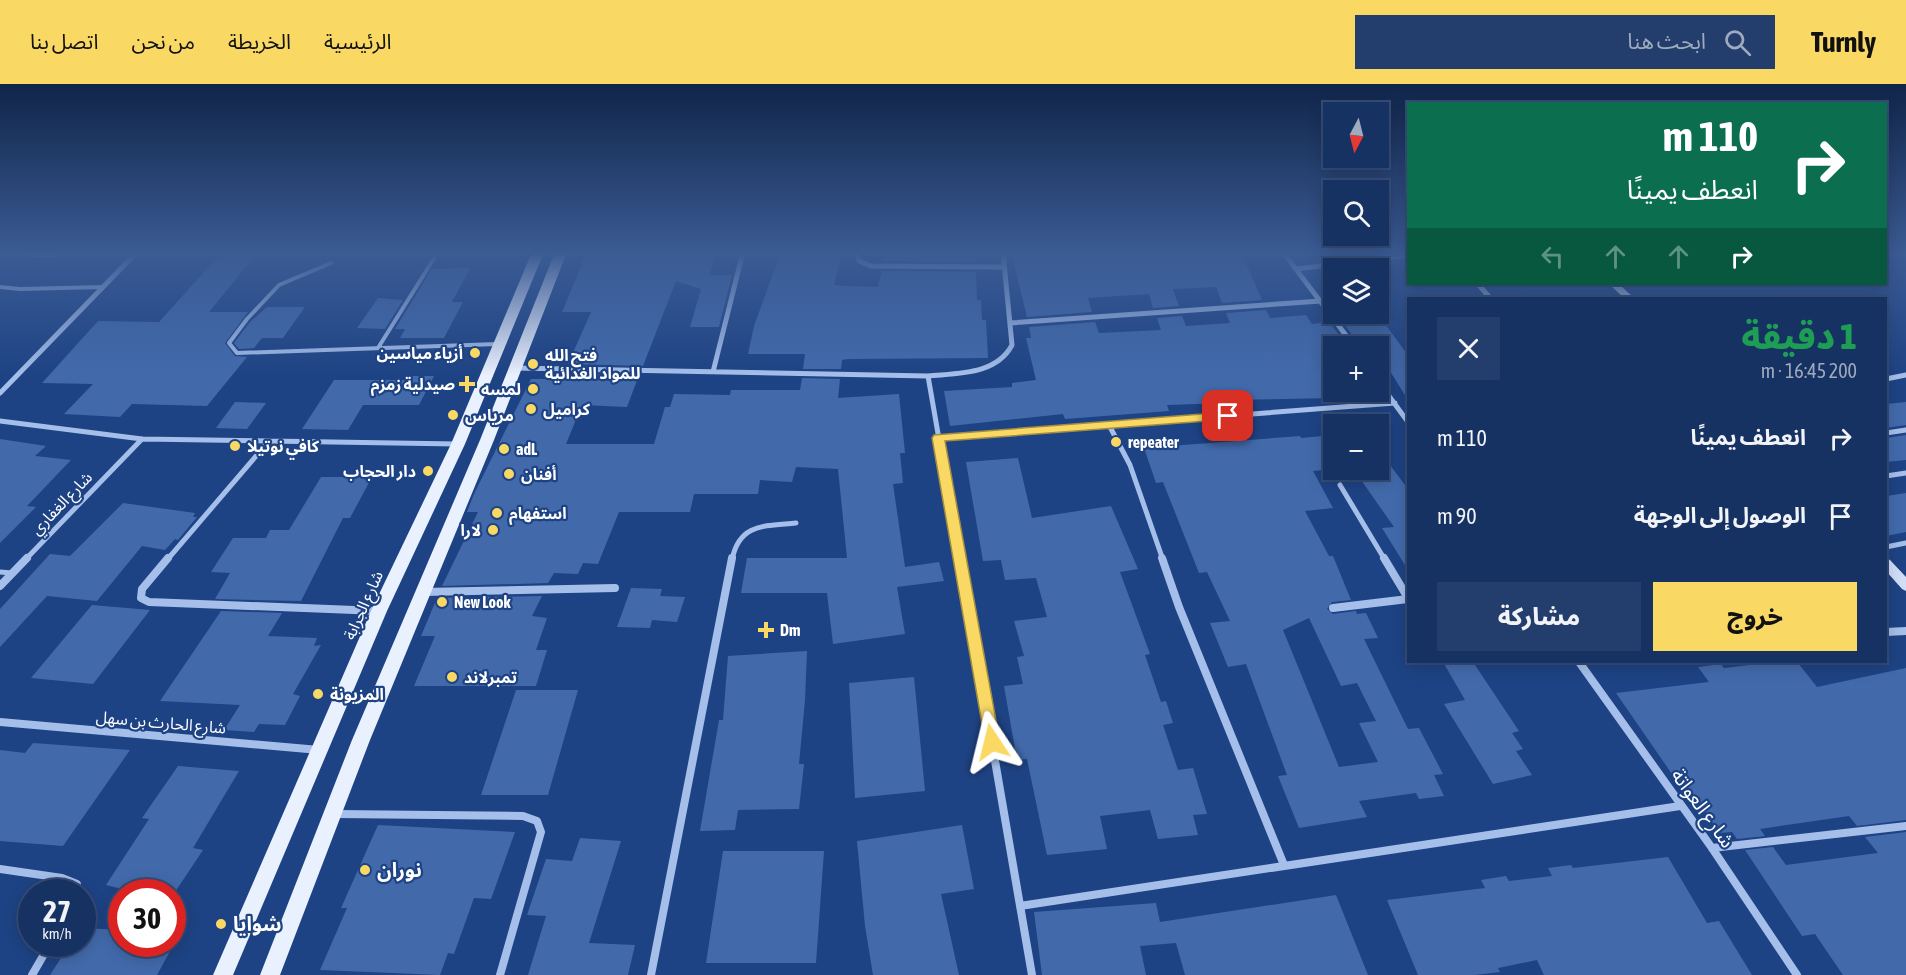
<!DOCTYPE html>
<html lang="ar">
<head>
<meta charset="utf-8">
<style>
	:root { --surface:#163263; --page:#233e6c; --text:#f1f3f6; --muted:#9eaabe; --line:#354d78; --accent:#f9d964 }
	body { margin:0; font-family:"Asap Condensed","Noto Sans Arabic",sans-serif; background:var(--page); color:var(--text); direction:rtl; height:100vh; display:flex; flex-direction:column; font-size:22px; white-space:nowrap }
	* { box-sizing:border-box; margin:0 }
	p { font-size:20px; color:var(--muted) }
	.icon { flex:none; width:33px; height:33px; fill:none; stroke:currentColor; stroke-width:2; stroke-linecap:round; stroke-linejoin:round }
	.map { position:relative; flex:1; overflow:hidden; direction:ltr }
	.drawer { position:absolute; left:1407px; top:213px; width:480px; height:366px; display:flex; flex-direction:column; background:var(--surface); border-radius:0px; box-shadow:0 3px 15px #0003,0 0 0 2px var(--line); direction:rtl }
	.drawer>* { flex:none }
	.guide { position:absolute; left:1407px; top:18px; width:480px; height:183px; border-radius:0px; box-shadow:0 3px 15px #0003,0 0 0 2px var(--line); direction:rtl; background:#0b6e4f; color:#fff; overflow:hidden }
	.needle { width:39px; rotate:187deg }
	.controls { position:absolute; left:1323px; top:18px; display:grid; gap:12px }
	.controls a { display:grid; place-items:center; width:66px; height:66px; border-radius:0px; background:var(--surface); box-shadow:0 3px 15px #0003,0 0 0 2px var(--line); font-size:30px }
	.speed { position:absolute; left:18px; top:795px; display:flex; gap:12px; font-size:30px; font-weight:700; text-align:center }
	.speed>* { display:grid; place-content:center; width:78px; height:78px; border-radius:50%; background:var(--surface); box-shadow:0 3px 15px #0003,0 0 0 2px var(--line); line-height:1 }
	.speed small { font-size:15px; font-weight:400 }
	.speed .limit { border:9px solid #d22; background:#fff; color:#111 }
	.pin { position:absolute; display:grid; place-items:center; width:51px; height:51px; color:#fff; margin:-26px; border-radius:12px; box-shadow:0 3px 9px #0006 }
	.me { position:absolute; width:66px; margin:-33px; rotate:350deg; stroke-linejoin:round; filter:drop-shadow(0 0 4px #0008) }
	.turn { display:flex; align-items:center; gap:21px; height:126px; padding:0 30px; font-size:27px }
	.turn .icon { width:78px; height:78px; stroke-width:2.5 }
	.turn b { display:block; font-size:42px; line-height:51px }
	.lanes { display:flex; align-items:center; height:57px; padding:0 30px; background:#0003; justify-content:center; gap:30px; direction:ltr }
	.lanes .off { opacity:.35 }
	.round { display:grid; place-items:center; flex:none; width:63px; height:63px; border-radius:0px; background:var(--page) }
	.headline { display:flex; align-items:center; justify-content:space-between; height:102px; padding:0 30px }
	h1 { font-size:36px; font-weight:800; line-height:45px; color:#1e9e55 }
	.action { display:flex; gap:12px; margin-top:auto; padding:12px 30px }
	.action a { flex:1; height:69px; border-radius:0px; background:var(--accent); color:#111; font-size:24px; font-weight:800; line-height:69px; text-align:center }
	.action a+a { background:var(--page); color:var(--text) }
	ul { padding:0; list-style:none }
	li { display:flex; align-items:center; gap:18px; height:78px; padding:0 30px }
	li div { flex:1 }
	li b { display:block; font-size:22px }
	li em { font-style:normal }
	header { display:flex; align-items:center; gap:36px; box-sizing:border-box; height:84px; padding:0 30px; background:var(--accent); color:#111 }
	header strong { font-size:28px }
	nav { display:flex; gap:33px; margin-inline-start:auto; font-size:21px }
	.search { width:420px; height:54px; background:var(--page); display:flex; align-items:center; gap:15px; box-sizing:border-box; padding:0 21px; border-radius:0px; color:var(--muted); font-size:22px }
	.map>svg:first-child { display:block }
</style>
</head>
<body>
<header>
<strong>Turnly</strong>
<div class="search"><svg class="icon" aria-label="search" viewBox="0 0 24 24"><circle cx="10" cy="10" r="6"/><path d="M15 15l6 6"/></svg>ابحث هنا</div>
<nav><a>الرئيسية</a><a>الخريطة</a><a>من نحن</a><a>اتصل بنا</a></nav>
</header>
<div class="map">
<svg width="1906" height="891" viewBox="0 0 1906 891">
	<rect width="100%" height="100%" fill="#1e4384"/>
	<path fill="#426aab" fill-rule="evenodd" d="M222,168H258L209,228H248L225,259L235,272L247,273L207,322L132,320L120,333L64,330L93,300L42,299L98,237L159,238Z
		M587,168H717L709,191H732L719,243H690L701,205L676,197L643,282L568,280L591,228H562Z
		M781,168H842L834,201L845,202L878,203L882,187L976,188L977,216H981L982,236H986L988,274L848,275L842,276L841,285H803L805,270H748L754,242Z
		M885,168H975V178L884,177Z
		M1011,168H1241L1262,216L1222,219L1216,203L1173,205L1179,222L1153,224L1149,210L1088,214L1092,228L1027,233Z
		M470,184L452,218H463L444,254H400L405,245H395L432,185Z
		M378,214L403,216L385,245L357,244Z
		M267,223H305L283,254H262L254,264L239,265L234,259L250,238Z
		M1266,226L1270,234L1306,231L1312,240L1329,238L1344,257L1325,260L1334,274V314L1227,316L1228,319L1167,321L1169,327L1065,335L1063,330L950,342L944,307L1012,303V299L1036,296L1026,254H1031L1029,243L1095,238L1099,249L1161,246L1157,234L1182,232L1186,242L1230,239L1226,229Z
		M1379,232L1408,271V316L1378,268V262H1375L1370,255L1356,256L1341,236Z
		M563,290L639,291L627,323L582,321L566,360H654L665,323H670L674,310L730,311L731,306H800L802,294L840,295L838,314L899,310L905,369H900L903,399L893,400L905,483L939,478L944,497L897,503L905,550L833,560L827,509H741L747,474H847L838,385L796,383L792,398L760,396L758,410H694L690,428H619L598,480L583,479L578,490L554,489L548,499L442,502L478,428H467L474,410L531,295H561Z
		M409,292H434L419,321H363L348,346L302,345L334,296H407Z
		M235,318L266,319L247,345L216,344Z
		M1906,318V341L1886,344V320Z
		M1334,351V385L1313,387L1333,424L1305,427L1329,472H1333L1351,516L1332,518L1327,525L1333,530L1356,527L1357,530L1366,529L1378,554L1364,555L1408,645L1419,644L1443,690L1434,691L1444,712L1419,715L1416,709L1359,717L1367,733L1299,744L1278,692L1287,691L1246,580L1228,583L1210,539L1230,537L1207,488L1199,489L1163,398L1156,399L1144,364L1300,352L1301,354ZM1309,534L1341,602L1357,599L1376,637L1359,639L1378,678L1339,683L1283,546Z
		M1906,351V376L1886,378V354Z
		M0,355L46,362L35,372L71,376L27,422L36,423L0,459Z
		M1378,365L1408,405V486L1382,444L1394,443L1354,386H1378Z
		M1018,374L1032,434L1111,422L1138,485L1120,488L1150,570L1145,571L1161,618L1166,617L1173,639L1163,641L1178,686L1193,684L1207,730L1193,731L1198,751L1158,755L1150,726L1100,732L1107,765L1047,771L1027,675L1017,676L1004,602L1023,600L1017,573L1024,572L1014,537L1047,533L1036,494L1005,496L1001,476L983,477L966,378Z
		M321,393H372L350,434H343L301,517L215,515L230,489L211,488L233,454H266L270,446H289Z
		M1906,409V448L1886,452V412Z
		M123,419L195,429L193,433H197L178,456L175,455L165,466L142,462L97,517L47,512L0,563V525L50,470L70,472Z
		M631,504L662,505L660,512L685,513L677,538L652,536L650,544L617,543Z
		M542,512L532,532L547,534L536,566H547L536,602H414L435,552H421L437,514Z
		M92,521L150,526L93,600L31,594Z
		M221,527L282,529L268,552L317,554L314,562L321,561L293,610L300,612L285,641L259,640L254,648L224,646L240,621L160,617Z
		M807,567L805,616L799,680H804L799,725L738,726L735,746L700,747L719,636H723L728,572Z
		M1443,578H1473L1519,647L1512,649L1523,665L1516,667L1532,691L1493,700L1444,620L1465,616Z
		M1774,578L1777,581L1798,579L1817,603L1906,584V736L1857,742L1849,732L1760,745L1765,752L1737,755L1732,748L1719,749L1690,705L1683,706L1616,609L1709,598L1698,583L1721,580L1724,584Z
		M914,593L925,707L855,714L849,599Z
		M516,606H578L548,711H481Z
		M33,659L130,666L63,762L0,757V666L25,669Z
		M178,682L239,687L193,764L203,766L175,808H134L106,801L149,735L142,734Z
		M378,741L515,748L491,815L474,814L454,870L448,869L440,891L320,886L347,824H341Z
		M962,741L974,805L941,810L959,891H873L865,842L857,757Z
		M1906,748V891H1843L1815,850L1802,852L1745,766L1773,763L1786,781L1878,769L1865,753Z
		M580,754L621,757L589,859L635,861L628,891H528L546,832L527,831L546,775L572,777Z
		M723,767H824L816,879H706Z
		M1668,773L1707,839L1719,837L1752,891H1544L1537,876L1498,884L1500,888L1474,891H1418L1387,816L1485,804L1481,796L1506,792L1509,797L1552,792L1548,784L1571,781L1573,784Z
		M1336,811L1368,891H1185L1176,859L1140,862L1146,891H1042L1034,828L1156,819L1160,838Z
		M82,844L122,846V860H174L157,891H50L70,860H82Z"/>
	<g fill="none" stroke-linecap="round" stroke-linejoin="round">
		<path stroke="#a5bfea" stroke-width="4" d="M0,168L49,172L72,168
			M331,179L279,201L247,235L229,259L237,269L497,260
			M0,203L20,205L103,203
			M378,264L438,168"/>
		<path stroke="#a5bfea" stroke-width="5" d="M0,488L12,489"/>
		<path stroke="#a5bfea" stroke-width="5" d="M857,168L859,177L871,182L1004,183
			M1283,168L1354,262
			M1296,185L1408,171
			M1478,200L1490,214
			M1010,239L1321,217
			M515,284L928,292C958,289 996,291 1012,261L1003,168
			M713,288L743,168
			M928,292L960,476
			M1886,295L1906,291
			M1378,297L1408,338
			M0,309L137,168
			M0,337L142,355L457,360
			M1109,341L1130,381L1163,476
			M1886,349L1906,346
			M938,354L1395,319
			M1886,392L1906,389
			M1340,401L1385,476
			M1886,463L1906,459
			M25,476L142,355
			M167,476L269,357
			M732,476C739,439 765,442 796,439"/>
		<path stroke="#a5bfea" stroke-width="8" d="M168,474L142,505L141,514L149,518L379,527
			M960,474L1032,891
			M1162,474L1179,523L1284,781
			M1384,474L1408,514
			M0,502L27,474
			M423,508L615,504
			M1333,524L1408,515
			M1886,548L1906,547
			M1579,578L1712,764L1797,891
			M0,638L319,666
			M336,730L523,732L537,737L541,748L500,891
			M1712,764L1906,742
			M0,785L62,794L77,800V808
			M1020,822L1680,722
			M32,891L50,860
			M651,891L732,474"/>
		<path fill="#d0def8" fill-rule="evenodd" d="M1609,200H1619L1634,214H1624Z
			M1886,474L1890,476L1906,493V507L1902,505L1886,487Z"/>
		<path fill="#e9f0fe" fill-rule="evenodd" d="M532,168H544L465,360L387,527L233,891H213L371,527L451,360Z
			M555,168H567L494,356L370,656L280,891H260L352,656L480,356Z"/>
	</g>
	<linearGradient id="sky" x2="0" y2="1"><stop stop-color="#102549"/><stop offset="0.58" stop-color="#3b5b94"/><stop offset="1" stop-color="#3b5b94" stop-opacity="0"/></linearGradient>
	<rect width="1906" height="292" fill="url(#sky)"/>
	<path fill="#f9d964" stroke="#a28d41" stroke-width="1.5" d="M1228,328L1233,329L1234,332L1233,335L945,357L1000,658L997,663L992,665L986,663L932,354L934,351Z"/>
	<g fill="#f9d964" stroke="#1e4384" stroke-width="2">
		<circle cx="475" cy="269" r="6"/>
		<circle cx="533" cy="280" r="6"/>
		<path d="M464 291h6v6h6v6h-6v6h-6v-6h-6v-6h6z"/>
		<circle cx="533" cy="305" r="6"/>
		<circle cx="531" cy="325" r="6"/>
		<circle cx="453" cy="331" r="6"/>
		<circle cx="1116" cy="358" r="6"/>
		<circle cx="235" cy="362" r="6"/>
		<circle cx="504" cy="365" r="6"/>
		<circle cx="428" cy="387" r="6"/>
		<circle cx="509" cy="390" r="6"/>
		<circle cx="497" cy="429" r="6"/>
		<circle cx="493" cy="446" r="6"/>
		<circle cx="442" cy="518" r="6"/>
		<path d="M763 537h6v6h6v6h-6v6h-6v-6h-6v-6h6z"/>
		<circle cx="452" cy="593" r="6"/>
		<circle cx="318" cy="610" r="6"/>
		<circle cx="365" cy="786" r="6"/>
		<circle cx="221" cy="840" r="6"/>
	</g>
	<g text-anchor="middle" stroke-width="4.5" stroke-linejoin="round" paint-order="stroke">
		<g font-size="16" font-weight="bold" fill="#fff" stroke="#1e4384" text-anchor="start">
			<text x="463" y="275" text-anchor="end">أزياء مياسين</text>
			<text x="545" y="277">فتح الله<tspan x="545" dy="18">للمواد الغدائية</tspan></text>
			<text x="455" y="306" text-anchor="end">صيدلية زمزم</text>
			<text x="521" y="311" text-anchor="end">لمسه</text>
			<text x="543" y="331">كراميل</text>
			<text x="465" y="337">مرياس</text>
			<text x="1128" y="364">repeater</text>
			<text x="247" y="368">كافي نوتيلا</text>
			<text x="516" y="371">adL</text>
			<text x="416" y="393" text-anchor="end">دار الحجاب</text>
			<text x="521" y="396">أفنان</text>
			<text x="509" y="435">استفهام</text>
			<text x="481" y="452" text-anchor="end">لارا</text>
			<text x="454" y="524">New Look</text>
			<text x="780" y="552">Dm</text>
			<text x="464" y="599">تمبرلاند</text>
			<text x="330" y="616">المزيونة</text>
		</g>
		<g font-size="16" fill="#fff" stroke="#1e4384">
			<text transform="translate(61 419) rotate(-46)" y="6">شارع الغفاري</text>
			<text transform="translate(363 521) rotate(-66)" y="6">شارع الجرابة</text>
			<text transform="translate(161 638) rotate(5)" y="6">شارع الحارث بن سهل</text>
		</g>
		<g font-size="20" fill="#fff" stroke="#1e4384">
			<text transform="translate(1703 724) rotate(54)" y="7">شارع العواتة</text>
		</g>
		<g font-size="20" font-weight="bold" fill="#fff" stroke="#1e4384" text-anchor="start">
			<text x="377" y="793">نوران</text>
			<text x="233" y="847">شوايا</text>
		</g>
	</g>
</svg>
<div class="controls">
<a><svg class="needle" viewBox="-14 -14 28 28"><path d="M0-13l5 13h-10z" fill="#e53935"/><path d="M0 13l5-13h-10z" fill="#9eaabe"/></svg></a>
<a><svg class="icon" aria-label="search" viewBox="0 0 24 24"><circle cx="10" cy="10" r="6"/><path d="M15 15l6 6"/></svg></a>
<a><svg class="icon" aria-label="layers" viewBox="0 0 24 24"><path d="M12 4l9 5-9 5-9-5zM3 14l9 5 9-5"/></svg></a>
<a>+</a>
<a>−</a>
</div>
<div class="speed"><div>27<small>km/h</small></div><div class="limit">30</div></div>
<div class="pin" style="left:1228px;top:332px;background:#d93025"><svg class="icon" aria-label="arrive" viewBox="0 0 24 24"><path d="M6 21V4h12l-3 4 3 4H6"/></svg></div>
<svg class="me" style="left:992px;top:658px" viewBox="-20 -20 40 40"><path d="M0-17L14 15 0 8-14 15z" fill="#f9d964" stroke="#fff" stroke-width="4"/></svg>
<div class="guide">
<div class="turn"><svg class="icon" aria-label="right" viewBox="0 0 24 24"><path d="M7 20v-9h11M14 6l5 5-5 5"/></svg><div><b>110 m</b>انعطف يمينًا</div></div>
<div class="lanes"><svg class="icon off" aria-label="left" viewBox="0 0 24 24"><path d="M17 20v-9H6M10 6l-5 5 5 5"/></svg><svg class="icon off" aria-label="ahead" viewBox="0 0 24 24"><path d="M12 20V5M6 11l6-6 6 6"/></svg><svg class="icon off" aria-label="ahead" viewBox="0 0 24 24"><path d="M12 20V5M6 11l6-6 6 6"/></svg><svg class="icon" aria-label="right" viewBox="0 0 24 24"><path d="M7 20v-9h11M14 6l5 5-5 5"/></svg></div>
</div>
<section class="drawer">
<div class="headline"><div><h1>1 دقيقة</h1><p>200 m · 16:45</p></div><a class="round"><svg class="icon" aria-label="close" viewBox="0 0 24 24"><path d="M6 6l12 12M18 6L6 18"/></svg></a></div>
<ul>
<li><svg class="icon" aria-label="right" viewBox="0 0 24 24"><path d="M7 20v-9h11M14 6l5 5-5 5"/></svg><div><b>انعطف يمينًا</b></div><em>110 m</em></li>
<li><svg class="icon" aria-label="arrive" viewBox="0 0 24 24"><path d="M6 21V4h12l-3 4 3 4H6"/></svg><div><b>الوصول إلى الوجهة</b></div><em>90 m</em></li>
</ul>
<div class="action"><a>خروج</a><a>مشاركة</a></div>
</section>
</div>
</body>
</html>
